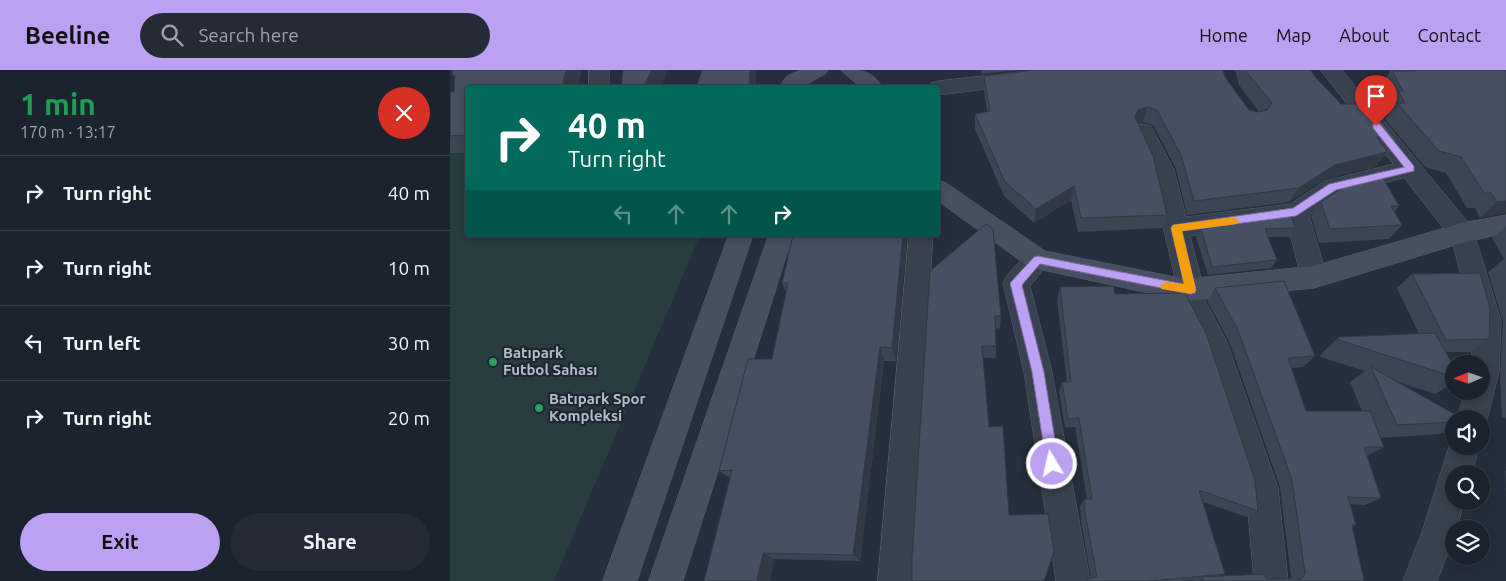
<!DOCTYPE html>
<html lang="en">
<head>
<meta charset="utf-8">
<style>
	:root { --surface:#1b232e; --page:#242b36; --text:#f1f3f6; --muted:#a0a4aa; --line:#39404a; --accent:#bca0f2 }
	body { margin:0; font-family:Ubuntu,sans-serif; background:var(--page); color:var(--text); height:100vh; display:flex; flex-direction:column; font-size:19px; white-space:nowrap }
	* { box-sizing:border-box; margin:0 }
	p { font-size:16px; color:var(--muted) }
	.icon { flex:none; width:28px; height:28px; fill:none; stroke:currentColor; stroke-width:2; stroke-linecap:round; stroke-linejoin:round }
	.map { position:relative; flex:1; overflow:hidden }
	.sheet { display:flex; flex-direction:column; background:var(--surface); width:450px }
	.sheet>* { flex:none }
	.guide { position:absolute; left:15px; top:15px; width:475px; height:152px; border-radius:5px; box-shadow:0 2px 8px #0003,0 0 0 1px var(--line); background:#00695c; color:#fff; overflow:hidden }
	.needle { width:32px; rotate:268deg }
	.fabs { position:absolute; left:995px; top:285px; display:grid; gap:10px }
	.fabs a { display:grid; place-items:center; width:45px; height:45px; border-radius:50%; background:var(--surface); box-shadow:0 2px 8px #0003,0 0 0 1px var(--line); font-size:25px }
	.pin { position:absolute; display:grid; place-items:center; width:42px; height:42px; color:#fff; margin:-51px -21px; border-radius:50% 50% 50% 0; rotate:-45deg; box-shadow:0 0 5px #0007 }
	.pin .icon { rotate:45deg }
	.me { position:absolute; width:55px; margin:-28px; rotate:351deg; stroke-linejoin:round; filter:drop-shadow(0 0 4px #0008) }
	.turn { display:flex; align-items:center; gap:18px; height:105px; padding:0 20px; font-size:22px }
	.turn .icon { width:65px; height:65px; stroke-width:2.5 }
	.turn b { display:block; font-size:35px; line-height:42px }
	.lanes { display:flex; align-items:center; height:48px; padding:0 20px; background:#0003; justify-content:center; gap:25px; direction:ltr }
	.lanes .off { opacity:.35 }
	.round { display:grid; place-items:center; flex:none; width:52px; height:52px; border-radius:26px; background:var(--page) }
	.overview { display:flex; align-items:center; justify-content:space-between; height:85px; padding:0 20px }
	h1 { font-size:30px; font-weight:700; line-height:38px; color:#1e9e55 }
	.primary-button { display:flex; gap:10px; margin-top:auto; padding:10px 20px }
	.primary-button a { flex:1; height:58px; border-radius:30px; background:var(--accent); color:#111; font-size:20px; font-weight:700; line-height:58px; text-align:center }
	.primary-button a+a { background:var(--page); color:var(--text) }
	ul { padding:0; list-style:none }
	li { display:flex; align-items:center; gap:15px; height:75px; padding:0 20px; border-top:1px solid var(--line) }
	li div { flex:1 }
	li b { display:block; font-size:19px }
	li em { font-style:normal }
	header { display:flex; align-items:center; gap:30px; box-sizing:border-box; height:70px; padding:0 25px; background:var(--accent); color:#111 }
	header strong { font-size:24px }
	nav { display:flex; gap:28px; margin-inline-start:auto; font-size:18px }
	.search { width:350px; height:45px; background:var(--page); display:flex; align-items:center; gap:12px; box-sizing:border-box; padding:0 18px; border-radius:28px; color:var(--muted); font-size:19px }
	main { display:flex; flex:1; min-height:0 }
	.map>svg:first-child { display:block }
</style>
</head>
<body>
<header>
<strong>Beeline</strong>
<div class="search"><svg class="icon" aria-label="search" viewBox="0 0 24 24"><circle cx="10" cy="10" r="6"/><path d="M15 15l6 6"/></svg>Search here</div>
<nav><a>Home</a><a>Map</a><a>About</a><a>Contact</a></nav>
</header>
<main>
<section class="sheet">
<div class="overview"><div><h1>1 min</h1><p>170 m · 13:17</p></div><a class="round" style="background:#d93025;color:#fff"><svg class="icon" aria-label="close" viewBox="0 0 24 24"><path d="M6 6l12 12M18 6L6 18"/></svg></a></div>
<ul>
<li><svg class="icon" aria-label="right" viewBox="0 0 24 24"><path d="M7 20v-9h11M14 6l5 5-5 5"/></svg><div><b>Turn right</b></div><em>40 m</em></li>
<li><svg class="icon" aria-label="right" viewBox="0 0 24 24"><path d="M7 20v-9h11M14 6l5 5-5 5"/></svg><div><b>Turn right</b></div><em>10 m</em></li>
<li><svg class="icon" aria-label="left" viewBox="0 0 24 24"><path d="M17 20v-9H6M10 6l-5 5 5 5"/></svg><div><b>Turn left</b></div><em>30 m</em></li>
<li><svg class="icon" aria-label="right" viewBox="0 0 24 24"><path d="M7 20v-9h11M14 6l5 5-5 5"/></svg><div><b>Turn right</b></div><em>20 m</em></li>
</ul>
<div class="primary-button"><a>Exit</a><a>Share</a></div>
</section>
<div class="map">
<svg width="1056" height="511" viewBox="0 0 1056 511">
	<rect width="100%" height="100%" fill="#242f3e"/>
	<path fill="#263c3f" d="M17,44L18,165H250L104,511H0V45Z"/>
	<g fill="none" stroke-linecap="round" stroke-linejoin="round">
		<defs>
			<path id="minor" d="M139,0H159V18H139Z
				M587,0H652L649,4L642,6L488,25V18H478L481,13L488,11Z
				M693,54L701,56L724,100L736,147L840,134L875,111L960,90L968,92L971,98L968,104L890,124L859,145L877,207L873,215L864,218L855,215L851,207L837,152L740,166L754,220L752,225L777,272L828,418L838,511H804L796,418L750,274L722,220L726,212L700,100L682,61L685,56Z
				M1012,153L1021,156L1024,163L1051,251L1049,302L1037,349L1031,360V349H1007L1015,321H1031V294H1021L1023,251L1000,163L1003,156Z
				M459,165H483L462,511H428Z
				M588,180L597,183L601,190L580,216L602,302L640,511H606L574,302L553,213C560,199 574,185 588,180Z
				M1003,365L1004,376H1029L1022,404H1004V431H1014L1007,459H1004V467L987,511H953L972,462Z"/>
			<path id="tertiary" d="M871,0H892L1021,156L1024,163L1021,170L1012,173L1003,170Z"/>
			<path id="secondary" d="M351,0H378L375,4L350,18H328L337,6Z
				M391,0C412,0 422,0 433,18H412Z
				M488,110L496,113L595,181L735,209L864,196L1012,153L1056,145V163L1012,173L864,218L735,231L579,197L488,131Z
				M279,165H303L187,511H153Z
				M319,165H343L233,511H199Z"/>
		</defs>
		<use href="#minor" stroke="#565f6c" stroke-width="1"/>
		<use href="#tertiary" stroke="#565f6c" stroke-width="1"/>
		<use href="#secondary" stroke="#565f6c" stroke-width="1"/>
		<use href="#minor" fill="#38414e" fill-rule="evenodd"/>
		<use href="#tertiary" fill="#38414e" fill-rule="evenodd"/>
		<use href="#secondary" fill="#465061" fill-rule="evenodd"/>
	</g>
	<path fill="#3b4654" d="M3,0H131L128,18H18V83H0V22H4L5,8L2,4Z
		M531,0H570L531,4Z
		M785,0H861L865,7L891,34L948,72L936,87L934,86L925,97L875,109L839,132L737,145L726,99L703,55L693,52L688,54L717,145L712,158L628,162L621,130L584,153L554,126L525,59V44L537,42L534,21V6L775,7L799,40L809,42L789,15Z
		M939,0H1056V143L1030,148L1025,138H1017L996,103L975,97L935,49L939,44L936,38L939,33L930,17L940,2Z
		M871,132L949,136L944,142L952,155L939,169L869,173L861,146Z
		M1056,156V348L1052,347L1050,307L1053,251L1038,202L1054,189L1042,168Z
		M845,158L839,167H818L827,190L821,198L758,205L746,167L751,159Z
		M343,165H457L446,291H434L410,491L324,489L320,511H254L280,408L269,401L322,289L336,222L332,213Z
		M480,201L551,246L550,258L545,259L546,276V288H533L462,511Z
		M962,204L1039,269L1020,282H996L1004,297V313L985,324L948,312L1004,349V358L990,364L930,368L934,377L917,386L931,428L915,435L900,434L906,455L902,457L914,511H743L745,510L731,511H635L637,509L641,508L631,450L630,436L635,429H637L625,357L615,358L609,322L612,312H617L607,230L610,217L665,224L808,441L797,447L753,432L775,504L769,506L816,509H840L841,507L830,417L779,271L757,231L765,218L865,286L853,297L841,298L856,341H912L900,312L915,301L870,287L871,284L889,267L969,264L947,218Z
		M1056,401V423L1055,402Z"/>
	<path fill="#303945" d="M116,0H131L128,18H112Z
		M202,0H218L211,18H193Z
		M300,0H306V18H298Z
		M697,37L693,52L683,55L685,47L688,40Z
		M937,82L925,97L875,109L839,132L849,118L885,95Z
		M624,116L621,130L584,153L586,139Z
		M1056,131V143L1030,148L1047,132Z
		M453,165H457L446,291L442,278Z
		M430,277L434,291L410,491L403,485Z
		M313,483L324,489L320,511H307Z"/>
	<path fill="#455162" stroke="#303945" d="M3,0H116L112,18H18V65L0,66V22H4L5,6L2,4Z
		M173,0H202L193,18H171Z
		M252,0H300V11L298,18H246Z
		M585,0H773L775,7L799,40L808,42L817,40L822,33L795,0H861L865,7L891,34H917L948,72L927,67L937,82L885,95L849,118L744,131L731,85L707,40L697,37L688,40L685,47L703,86L717,145L631,148L624,116L586,139L555,112L525,44L540,41L534,6Z
		M964,0H1056V131L1047,132L1041,123H1034L1011,87L989,81L947,33H955L948,21H953L942,1H965Z
		M931,104L949,136H941L952,155L880,159L871,132L902,112Z
		M841,146L845,158L815,159L827,190L762,197L751,159Z
		M536,154L543,159L551,246H545L546,276H532L539,357L553,356L559,445L598,444L604,482L594,511H462V489L480,201Z
		M343,165H453L442,278L430,277L403,485L313,483L307,511H254L282,400L269,401L298,289H322L338,213H332Z
		M1030,203L1040,238L1039,269L996,270L962,204Z
		M834,211L865,286L838,288L856,341H920L934,377H914L931,428L898,427L906,455H902L914,511H753L752,507L814,504L816,509H852L855,503L842,410L788,260L765,218Z
		M663,216L665,224L735,223L756,263L805,411L808,441L749,420L775,504L700,511H637V509L647,507L635,443V429H642L629,348L618,349L612,312H621L610,217Z
		M985,263L1004,297V307L889,270V267Z
		M921,297L1013,349H1004V352L947,355Z"/>
	<path fill="#bca0f2" stroke="#7a689d" d="M926,53L930,54L964,96V101L886,120L846,146L732,161L746,220L745,223L741,224L590,194L572,215L594,302L609,394L607,398L602,400L597,398L582,302L560,213L584,187L588,186L734,214L721,158L723,155L843,138L879,114L954,97L923,58V54Z"/>
	<path fill="#f59e0b" d="M784,147L789,151L787,154L732,161L746,220L741,224L712,219L710,216L716,212L734,214L721,158L723,155Z"/>
	<g fill="#2e9e5b" stroke="#1d2633" stroke-width="2">
		<circle cx="43" cy="292" r="5"/>
		<circle cx="89" cy="338" r="5"/>
	</g>
	<g text-anchor="middle" stroke-width="4.5" stroke-linejoin="round" paint-order="stroke">
		<g font-size="15" font-weight="bold" fill="#b4bcc9" stroke="#1d2633" text-anchor="start">
			<text x="53" y="288">Batıpark<tspan x="53" dy="17">Futbol Sahası</tspan></text>
			<text x="99" y="334">Batıpark Spor<tspan x="99" dy="17">Kompleksi</tspan></text>
		</g>
	</g>
</svg>
<div class="fabs">
<a><svg class="needle" viewBox="-14 -14 28 28"><path d="M0-13l5 13h-10z" fill="#e53935"/><path d="M0 13l5-13h-10z" fill="#a0a4aa"/></svg></a>
<a><svg class="icon" aria-label="sound" viewBox="0 0 24 24"><path d="M4 9h4l5-4v14l-5-4H4zM17 9q2 3 0 6"/></svg></a>
<a><svg class="icon" aria-label="search" viewBox="0 0 24 24"><circle cx="10" cy="10" r="6"/><path d="M15 15l6 6"/></svg></a>
<a><svg class="icon" aria-label="layers" viewBox="0 0 24 24"><path d="M12 4l9 5-9 5-9-5zM3 14l9 5 9-5"/></svg></a>
</div>
<div class="pin" style="left:926px;top:56px;background:#d93025"><svg class="icon" aria-label="arrive" viewBox="0 0 24 24"><path d="M6 21V4h12l-3 4 3 4H6"/></svg></div>
<svg class="me" style="left:602px;top:394px" viewBox="-20 -20 40 40"><circle r="17" fill="#bca0f2" stroke="#fff" stroke-width="3"/><path d="M0-11L8 9 0 5-8 9z" fill="#fff"/></svg>
<div class="guide">
<div class="turn"><svg class="icon" aria-label="right" viewBox="0 0 24 24"><path d="M7 20v-9h11M14 6l5 5-5 5"/></svg><div><b>40 m</b>Turn right</div></div>
<div class="lanes"><svg class="icon off" aria-label="left" viewBox="0 0 24 24"><path d="M17 20v-9H6M10 6l-5 5 5 5"/></svg><svg class="icon off" aria-label="ahead" viewBox="0 0 24 24"><path d="M12 20V5M6 11l6-6 6 6"/></svg><svg class="icon off" aria-label="ahead" viewBox="0 0 24 24"><path d="M12 20V5M6 11l6-6 6 6"/></svg><svg class="icon" aria-label="right" viewBox="0 0 24 24"><path d="M7 20v-9h11M14 6l5 5-5 5"/></svg></div>
</div>
</div>
</main>
</body>
</html>
